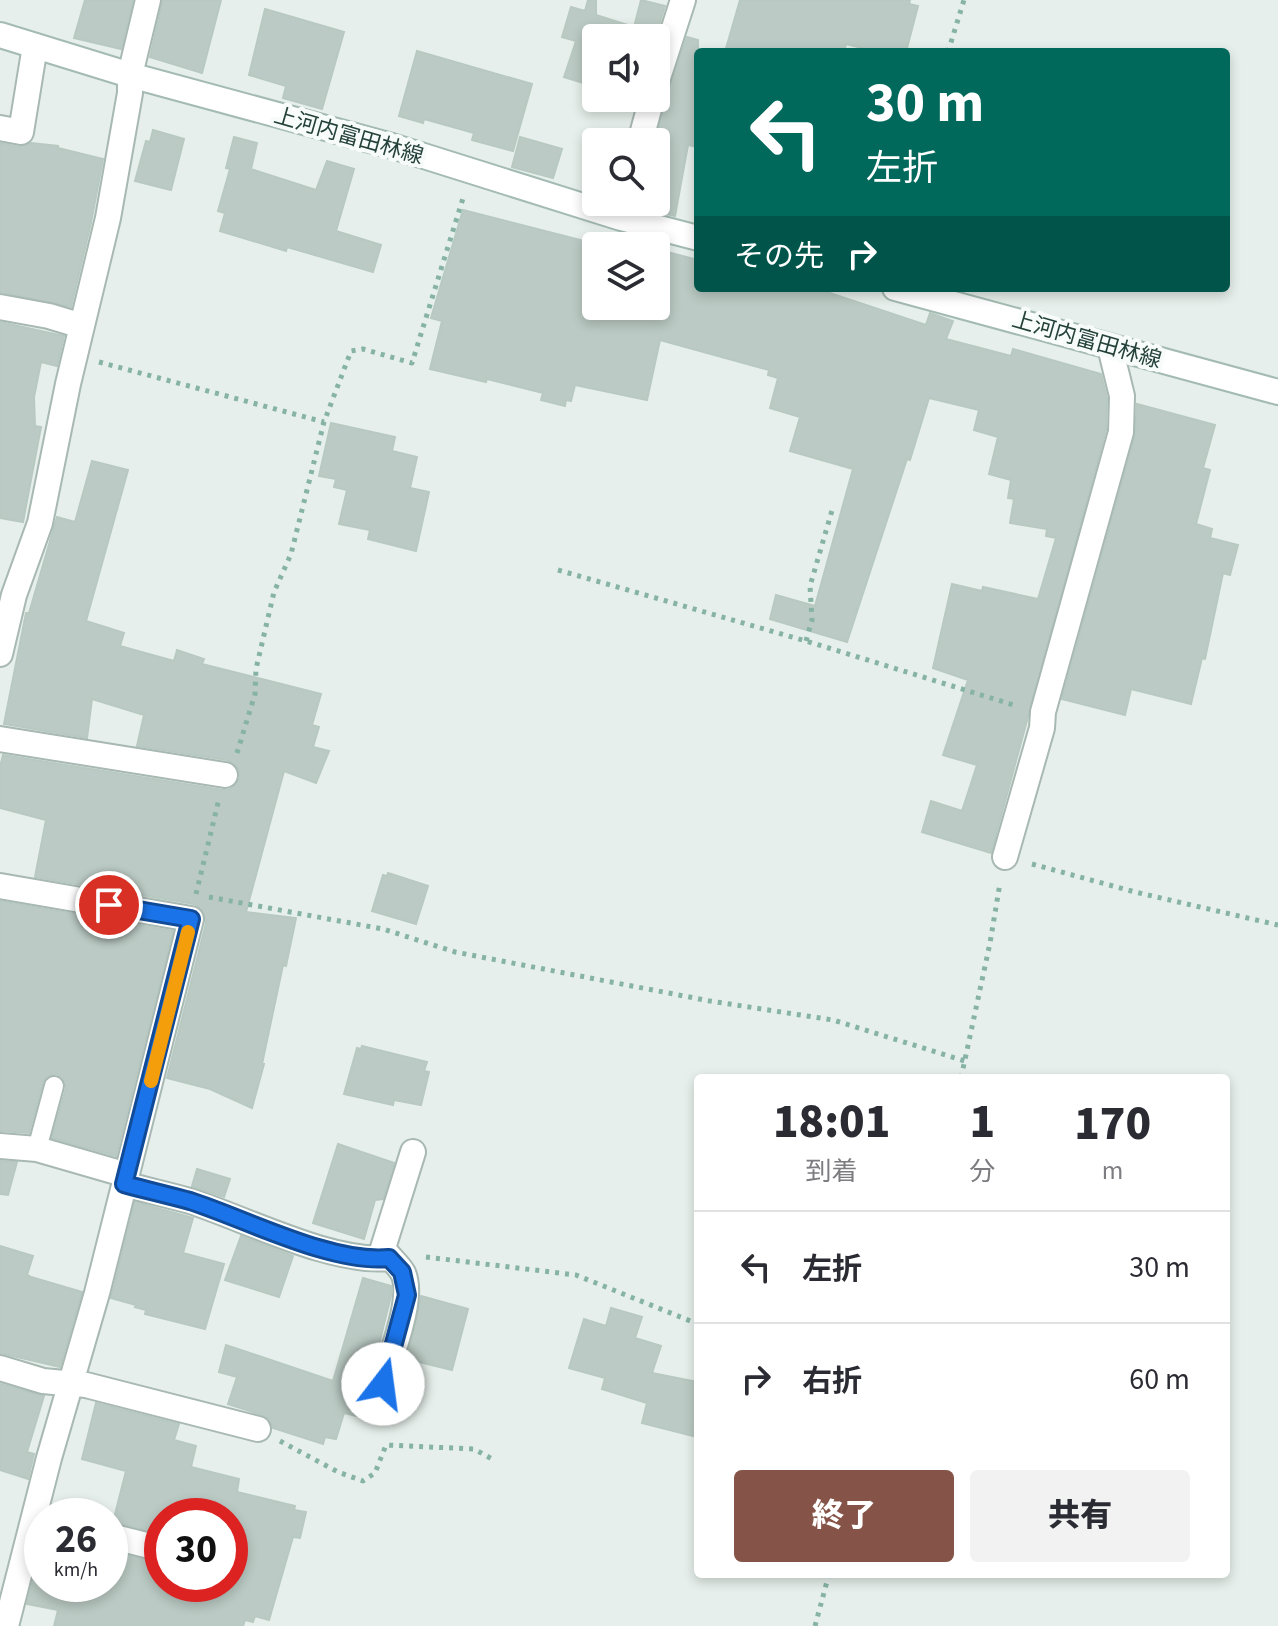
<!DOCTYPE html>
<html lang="ja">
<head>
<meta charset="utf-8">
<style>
	:root { --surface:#fff; --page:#f2f2f3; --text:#2b2b33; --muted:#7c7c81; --line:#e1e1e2; --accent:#855347 }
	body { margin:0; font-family:"Source Sans 3","Noto Sans JP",sans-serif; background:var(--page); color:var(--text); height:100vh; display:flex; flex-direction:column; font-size:30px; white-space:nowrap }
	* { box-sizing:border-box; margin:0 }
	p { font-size:26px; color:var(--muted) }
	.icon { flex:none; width:44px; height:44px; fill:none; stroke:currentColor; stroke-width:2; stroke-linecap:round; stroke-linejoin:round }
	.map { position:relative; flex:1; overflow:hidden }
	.drawer { position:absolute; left:694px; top:1074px; width:536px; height:504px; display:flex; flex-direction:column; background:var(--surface); border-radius:8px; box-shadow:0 4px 12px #0003 }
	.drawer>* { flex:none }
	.hud { position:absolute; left:694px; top:48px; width:536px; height:244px; border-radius:8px; box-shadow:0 4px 12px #0003; background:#00695c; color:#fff; overflow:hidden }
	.controls { position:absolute; left:582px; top:24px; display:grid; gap:16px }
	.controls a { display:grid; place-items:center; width:88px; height:88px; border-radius:8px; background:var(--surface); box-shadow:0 4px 12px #0003; font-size:40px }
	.speed { position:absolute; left:24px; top:1498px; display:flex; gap:16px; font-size:40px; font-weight:700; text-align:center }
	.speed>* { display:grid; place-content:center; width:104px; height:104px; border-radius:50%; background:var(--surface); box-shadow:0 4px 12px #0003; line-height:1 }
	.speed small { font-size:20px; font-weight:400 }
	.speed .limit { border:12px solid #d22; background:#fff; color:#111 }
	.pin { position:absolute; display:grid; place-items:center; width:68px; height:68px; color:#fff; margin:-34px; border:4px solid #fff; border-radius:50%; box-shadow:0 2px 8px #0007 }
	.me { position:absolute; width:88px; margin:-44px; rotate:15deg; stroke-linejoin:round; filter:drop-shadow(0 0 6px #0008) }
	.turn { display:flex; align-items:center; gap:28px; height:168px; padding:0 40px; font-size:36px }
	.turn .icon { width:104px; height:104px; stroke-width:2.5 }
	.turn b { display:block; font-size:56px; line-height:68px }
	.then { display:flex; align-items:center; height:76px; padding:0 40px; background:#0003; gap:16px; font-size:30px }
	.eta { display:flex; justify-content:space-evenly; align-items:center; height:136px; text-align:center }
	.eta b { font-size:48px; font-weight:800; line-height:56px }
	.primary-button { display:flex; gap:16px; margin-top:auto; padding:16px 40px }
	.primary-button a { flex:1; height:92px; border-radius:8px; background:var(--accent); color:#fff; font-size:32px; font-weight:800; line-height:92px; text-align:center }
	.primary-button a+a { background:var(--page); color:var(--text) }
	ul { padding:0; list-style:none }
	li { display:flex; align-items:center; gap:24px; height:112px; padding:0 40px; border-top:2px solid var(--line) }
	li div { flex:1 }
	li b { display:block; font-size:30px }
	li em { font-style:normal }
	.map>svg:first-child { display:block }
</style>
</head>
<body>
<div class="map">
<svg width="1278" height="1626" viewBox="0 0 1278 1626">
	<rect width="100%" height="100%" fill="#e6efeb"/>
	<path fill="#bbcac4" stroke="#b8c9c2" stroke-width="2" d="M85,0H133L121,49L74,38Z
		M163,0H221L202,73L150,57Z
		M588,0H596V15L634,27L641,0L665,6L655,38H596V87L564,77L576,41L562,37L571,7L585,11Z
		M740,0H910L909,4L918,6L906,52H878L846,44L844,52H725Z
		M265,9L344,32L322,109L283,98L286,86L249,75Z
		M687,37L698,40V147L688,145L675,216L637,207L639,202H656V140L666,95Z
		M417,51L532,84L513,151L472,140L474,133L424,119L423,123L399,116Z
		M153,130L184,139L171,190L135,181L146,141L150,142Z
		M234,137L257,143L251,169L316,190L327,161L354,169L336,231L381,245L373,272L287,247L286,251L220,231L225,213L218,211L230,169L226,168Z
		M520,137L562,149L553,178L512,167Z
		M0,143L19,147L31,143L58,146V148L103,159L91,223L71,307L0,292Z
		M463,210L596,244V306H656V249L698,260V288H815L926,325L930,313L953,321L946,339L1011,356L1013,349L1101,374L1107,398L1106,430L991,853L922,832L931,801L962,811L977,765L943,755L968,680L933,668L952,584L982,591L983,587L1038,599L1056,538L1046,536L1047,529L1010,523L1014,499L1008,498L1011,480L989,474L998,437L974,430L979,410L929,398L910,460L907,459L847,642L770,619L776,595L815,606L853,469L790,451L800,417L770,408L778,378L768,375L769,370L660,340L647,400L575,385L571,401L566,400L565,406L541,400L543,393L487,379L486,382L430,369L442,321L431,318Z
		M630,236L669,246V248L627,246Z
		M0,322L64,336L57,366L41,362L34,397L35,426L41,427L23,522L0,518Z
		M1137,404L1215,425L1203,468L1210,470L1196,524L1212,529L1210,538L1238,545L1230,575L1223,573L1205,659L1202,658L1191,704L1131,689L1125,715L1062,699L1135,436Z
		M331,423L395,437L392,451L417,457L410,488L429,492L416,551L368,539L370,530L339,524L347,490L334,487L336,479L319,476Z
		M92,461L128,470L86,621L124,633L120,646L174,661L177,650L204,659L202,664L321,694L312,725L319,727L313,747L329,751L316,783L284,771L246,912L296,918L286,966L283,965L262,1064H264L252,1108L210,1089L167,1078L206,923L201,908L194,904L35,877L46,820L0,808V767L3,755L223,790L231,789L240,778L239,769L227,760L137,746L144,715L92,699L87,738L4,724L26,613H29L57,517L75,522Z
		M388,873L428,886L416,924L372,911L383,875L387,876Z
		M0,901L173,931L116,1156L52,1138L66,1088L63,1078L56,1074L46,1077L43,1082L29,1133L0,1131Z
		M362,1046L427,1062L424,1071L429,1072L421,1105L394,1100L393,1105L344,1094L357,1048L361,1049Z
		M338,1144L394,1163L383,1199L375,1200L364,1239L313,1223Z
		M0,1161L17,1162L8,1195L0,1194Z
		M197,1169L230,1179L224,1197L192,1186Z
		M135,1202L193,1218L183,1253L224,1264L205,1329L145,1314L146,1310L135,1307L136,1305L111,1298Z
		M241,1236L293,1256L279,1297L225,1280Z
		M0,1246L33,1256L27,1275L31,1277L82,1292L60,1367L0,1353Z
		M363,1278L391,1286V1296L361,1417L344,1413L336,1439L325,1437L323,1444L273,1428L269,1419L262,1415L228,1404L237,1377L219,1372L226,1345L333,1381Z
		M421,1296L468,1309L452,1370L407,1359Z
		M611,1308L642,1317L635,1338L661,1346L652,1373L698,1382V1412L693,1436L642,1423L647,1403L602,1389L605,1378L569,1368L584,1319L606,1326Z
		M0,1384L44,1396L27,1452L34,1454L28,1479L0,1470Z
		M96,1403L179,1424L174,1440L196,1446L191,1467L239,1479L237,1492L295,1506L294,1510L306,1512L300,1538L293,1537L269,1620L255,1616L253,1622L245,1620L243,1626H54L58,1610L27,1604L33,1580L42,1582V1584H67L102,1593L105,1584H110V1551L162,1564V1584H230V1516H162V1534L110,1521V1517L114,1518L126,1471L82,1459Z"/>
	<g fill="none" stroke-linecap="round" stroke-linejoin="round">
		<defs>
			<path id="lane" d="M37,1149L54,1086"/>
			<path id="street" d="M656,84L683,0
				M0,128L21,132L35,46
				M640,142L652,98
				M0,307L49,316L82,326
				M0,654L14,595L40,523L68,384L108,218L130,93V75L148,0
				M0,739L225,775
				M1005,857L1042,728L1043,712L1121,432L1122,396L1110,347
				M0,886L191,919L97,1293L49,1458L6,1626
				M0,1146L37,1149L127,1175
				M124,1184C146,1190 168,1195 190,1201C246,1219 332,1264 389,1258
				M0,1368L43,1381L86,1385L258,1429
				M383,1384C390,1357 415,1298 403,1273C398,1264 388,1257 383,1248L413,1152
				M110,1536L162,1549"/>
			<path id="secondary" d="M0,35L130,75L392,146L621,218L698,238
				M895,288L1278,392"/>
		</defs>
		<use href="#lane" stroke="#a8b8b2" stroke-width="22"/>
		<use href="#street" stroke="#a8b8b2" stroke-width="28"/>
		<use href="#secondary" stroke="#a4bbb3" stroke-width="28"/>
		<path stroke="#86b3a5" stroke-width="5" stroke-dasharray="4 6" stroke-linecap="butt" d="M948,52L964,0
			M99,362L324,422
			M558,570L806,641L1017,706
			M806,641L812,620L810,586L833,507
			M237,753L255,694L256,669L274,592L291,554L324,422L351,351L363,349L412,363L464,195
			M1032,864L1135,892L1278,925
			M196,894L219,799
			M209,897L383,929L455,952L710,1001L833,1020L965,1061
			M961,1078L990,943L1000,883
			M426,1257L576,1275L698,1324
			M280,1441L338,1472L363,1481L375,1473L386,1445L474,1449L494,1460
			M815,1626L829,1574"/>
		<use href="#lane" stroke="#fff" stroke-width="18"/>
		<use href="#street" stroke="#fff" stroke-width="24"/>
		<use href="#secondary" stroke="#fff" stroke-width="24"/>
	</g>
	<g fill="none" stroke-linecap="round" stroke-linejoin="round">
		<defs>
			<path id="route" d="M109,905L191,919L124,1184C146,1190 168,1195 190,1201C246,1219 332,1264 389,1258L402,1272L407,1295L383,1384"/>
		</defs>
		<use href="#route" stroke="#114b97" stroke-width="20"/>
		<use href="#route" stroke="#1a73e8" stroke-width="14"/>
		<path stroke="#f59e0b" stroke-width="14" d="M151,1081L188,932"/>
	</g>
	<g text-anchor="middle" stroke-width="8" stroke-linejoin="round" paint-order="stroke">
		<g font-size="22" fill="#24423a" stroke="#f7fbf9">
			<text transform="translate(349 135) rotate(16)" y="8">上河内富田林線</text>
			<text transform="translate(1087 339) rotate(16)" y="8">上河内富田林線</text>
		</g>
	</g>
</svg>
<div class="controls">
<a><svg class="icon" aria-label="sound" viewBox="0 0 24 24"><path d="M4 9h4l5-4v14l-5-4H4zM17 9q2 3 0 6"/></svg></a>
<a><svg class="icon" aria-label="search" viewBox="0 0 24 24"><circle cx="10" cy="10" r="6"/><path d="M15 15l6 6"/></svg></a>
<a><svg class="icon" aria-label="layers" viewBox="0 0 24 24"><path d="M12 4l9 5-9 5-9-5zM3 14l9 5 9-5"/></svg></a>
</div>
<div class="speed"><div>26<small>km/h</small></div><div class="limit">30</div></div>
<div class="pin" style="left:109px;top:905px;background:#d93025"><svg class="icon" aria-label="arrive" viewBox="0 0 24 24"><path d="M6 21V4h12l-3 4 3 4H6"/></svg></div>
<svg class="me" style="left:383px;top:1384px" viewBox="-20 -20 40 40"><circle r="19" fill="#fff"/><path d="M0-13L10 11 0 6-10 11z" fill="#1a73e8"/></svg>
<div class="hud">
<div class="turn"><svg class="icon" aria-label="left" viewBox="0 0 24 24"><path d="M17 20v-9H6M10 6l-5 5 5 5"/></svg><div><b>30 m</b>左折</div></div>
<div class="then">その先<svg class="icon" aria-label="right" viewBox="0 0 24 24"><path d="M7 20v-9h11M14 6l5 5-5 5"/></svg></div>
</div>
<section class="drawer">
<div class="eta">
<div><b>18:01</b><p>到着</p></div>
<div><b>1</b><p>分</p></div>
<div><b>170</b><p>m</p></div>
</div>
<ul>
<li><svg class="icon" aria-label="left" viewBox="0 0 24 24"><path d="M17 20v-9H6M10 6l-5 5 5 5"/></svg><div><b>左折</b></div><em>30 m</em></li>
<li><svg class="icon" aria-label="right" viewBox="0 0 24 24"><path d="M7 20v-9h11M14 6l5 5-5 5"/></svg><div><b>右折</b></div><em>60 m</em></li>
</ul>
<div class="primary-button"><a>終了</a><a>共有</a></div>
</section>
</div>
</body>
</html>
